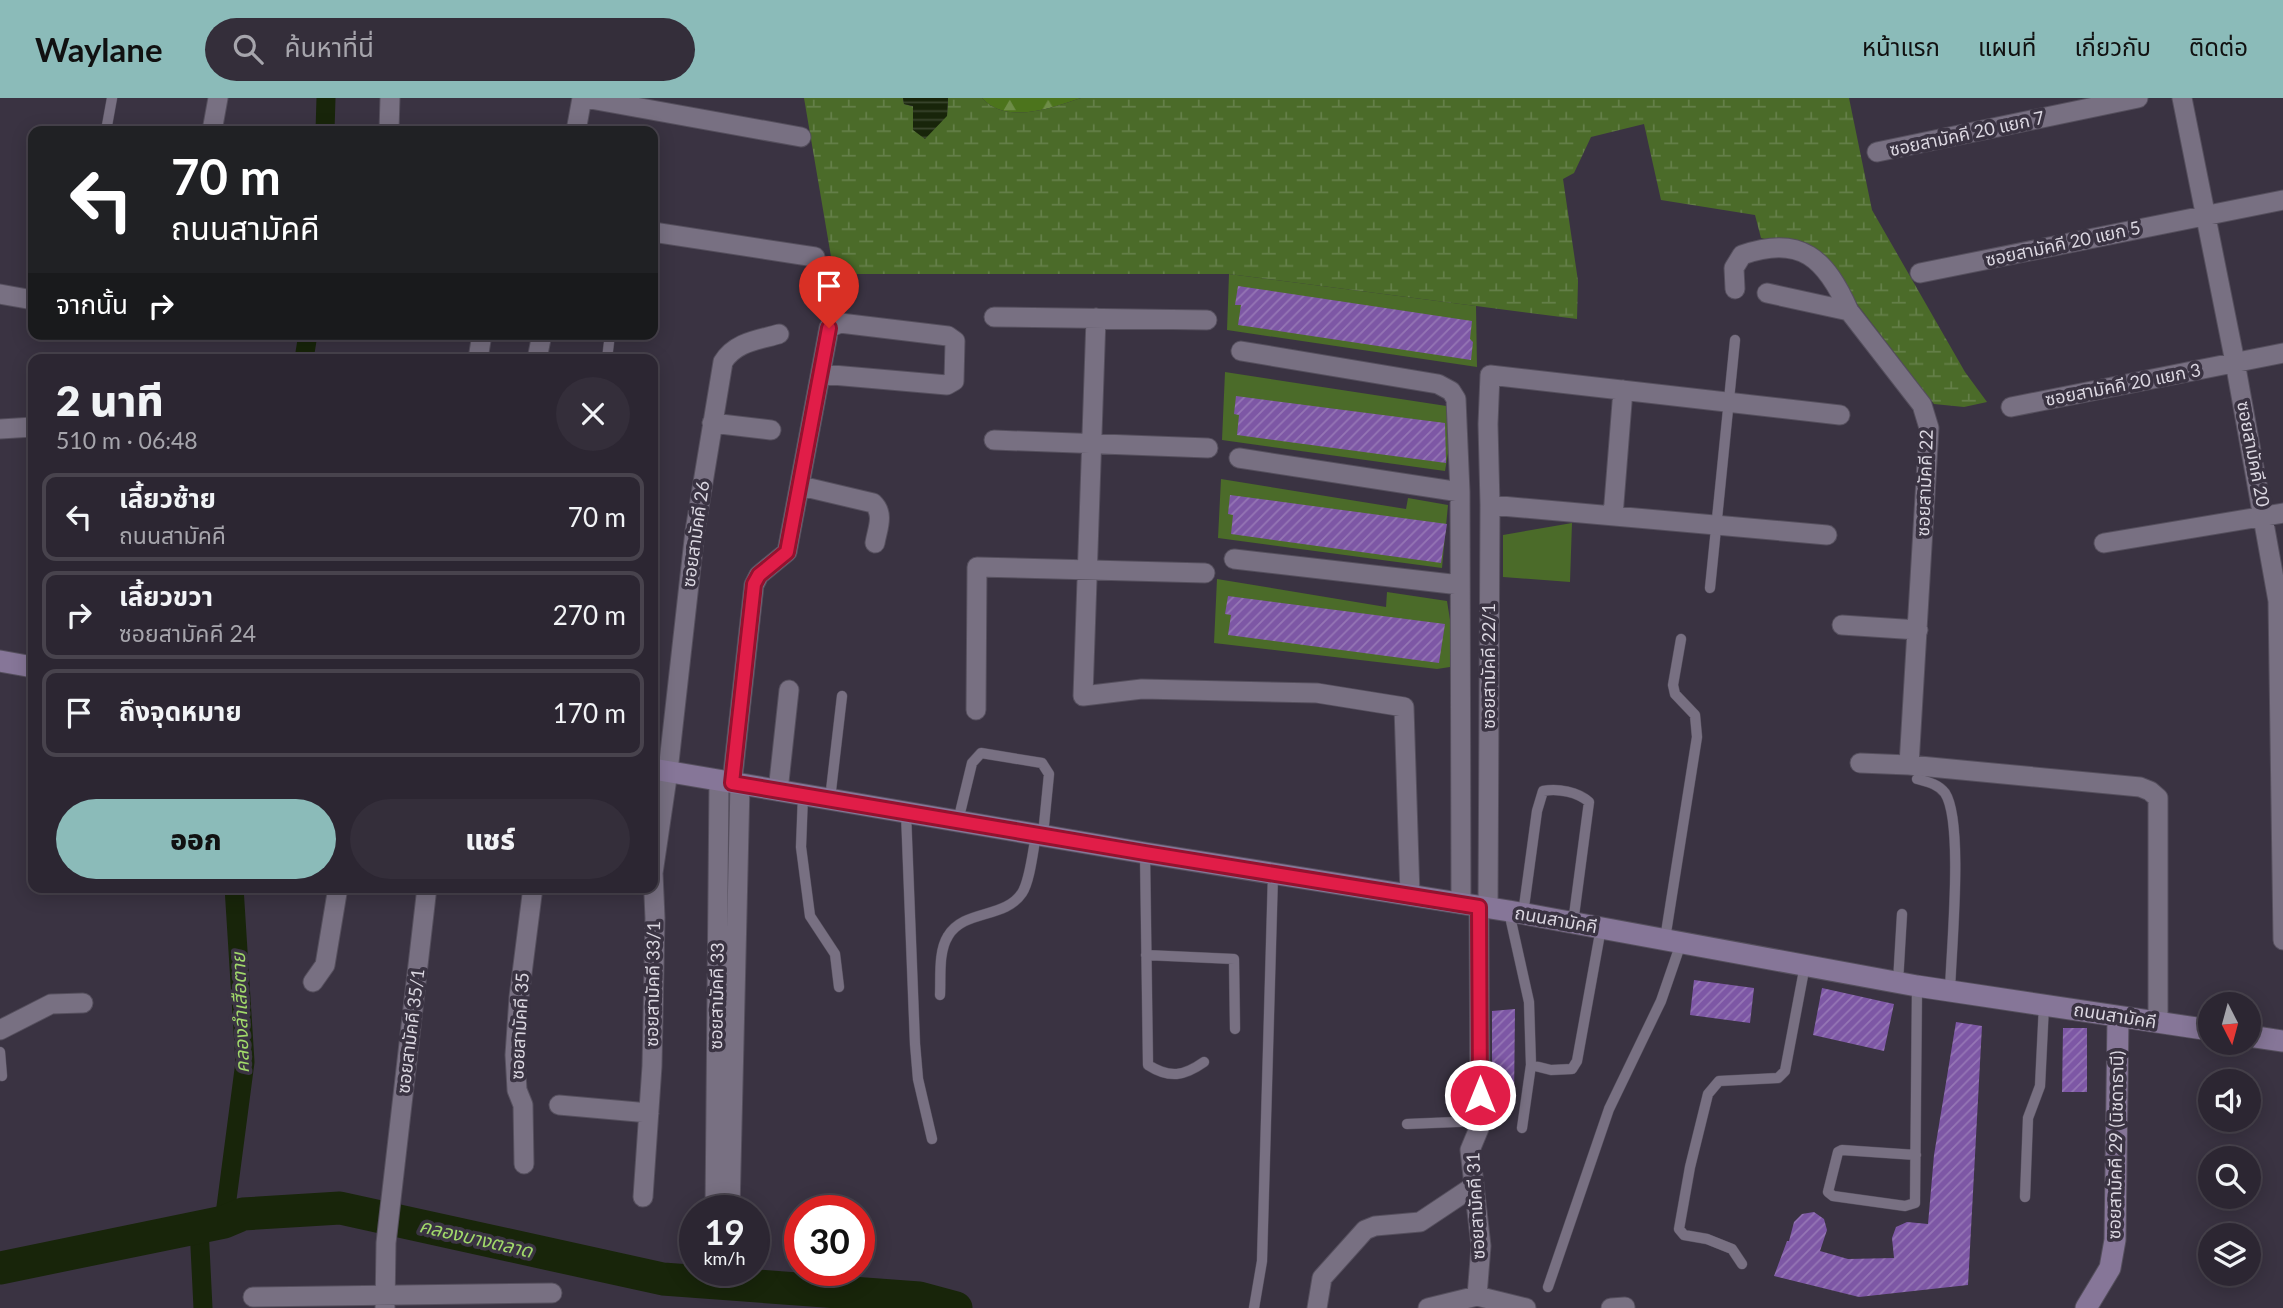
<!DOCTYPE html>
<html lang="th">
<head>
<meta charset="utf-8">
<style>
	:root { --surface:#2c2632; --page:#342e3a; --text:#f1f3f6; --muted:#a6a5ac; --line:#48434d; --accent:#8bbbb9 }
	body { margin:0; font-family:Lato,"Noto Sans Thai",sans-serif; background:var(--page); color:var(--text); height:100vh; display:flex; flex-direction:column; font-size:26px; white-space:nowrap }
	* { box-sizing:border-box; margin:0 }
	p { font-size:23px; color:var(--muted) }
	.icon { flex:none; width:38px; height:38px; fill:none; stroke:currentColor; stroke-width:2; stroke-linecap:round; stroke-linejoin:round }
	.map { position:relative; flex:1; overflow:hidden }
	.side { position:absolute; left:28px; top:256px; width:630px; height:539px; display:flex; flex-direction:column; background:var(--surface); border-radius:14px; box-shadow:0 4px 18px #0003,0 0 0 2px var(--line) }
	.side>* { flex:none }
	.guide { position:absolute; left:28px; top:28px; width:630px; height:214px; border-radius:14px; box-shadow:0 4px 18px #0003,0 0 0 2px var(--line); background:#202124; color:#fff; overflow:hidden }
	.needle { width:46px; rotate:174deg }
	.controls { position:absolute; left:2198px; top:894px; display:grid; gap:14px }
	.controls a { display:grid; place-items:center; width:63px; height:63px; border-radius:50%; background:var(--surface); box-shadow:0 4px 18px #0003,0 0 0 2px var(--line); font-size:35px }
	.speed { position:absolute; left:679px; top:1097px; display:flex; gap:14px; font-size:35px; font-weight:700; text-align:center }
	.speed>* { display:grid; place-content:center; width:91px; height:91px; border-radius:50%; background:var(--surface); box-shadow:0 4px 18px #0003,0 0 0 2px var(--line); line-height:1 }
	.speed small { font-size:18px; font-weight:400 }
	.speed .limit { border:10px solid #d22; background:#fff; color:#111 }
	.pin { position:absolute; display:grid; place-items:center; width:60px; height:60px; color:#fff; margin:-72px -30px; border-radius:50% 50% 50% 0; rotate:-45deg; box-shadow:0 0 7px #0007 }
	.pin .icon { rotate:45deg }
	.me { position:absolute; width:77px; margin:-38px; rotate:0deg; stroke-linejoin:round; filter:drop-shadow(0 0 5px #0008) }
	.turn { display:flex; align-items:center; gap:24px; height:147px; padding:0 28px; font-size:32px }
	.turn .icon { width:91px; height:91px; stroke-width:2.5 }
	.turn b { display:block; font-size:49px; line-height:60px }
	.then { display:flex; align-items:center; height:66px; padding:0 28px; background:#0003; gap:14px; font-size:26px }
	.round { display:grid; place-items:center; flex:none; width:74px; height:74px; border-radius:37px; background:var(--page) }
	.overview { display:flex; align-items:center; justify-content:space-between; height:119px; padding:0 28px }
	h1 { font-size:42px; font-weight:800; line-height:52px }
	.button { display:flex; gap:14px; margin-top:auto; padding:14px 28px }
	.button a { flex:1; height:80px; border-radius:42px; background:var(--accent); color:#111; font-size:28px; font-weight:800; line-height:80px; text-align:center }
	.button a+a { background:var(--page); color:var(--text) }
	ul { padding:0; list-style:none }
	li { display:flex; align-items:center; gap:21px; height:88px; margin:0 14px 10px; padding:0 14px; border:4px solid var(--line); border-radius:14px }
	li div { flex:1 }
	li b { display:block; font-size:26px }
	li em { font-style:normal }
	header { display:flex; align-items:center; gap:42px; box-sizing:border-box; height:98px; padding:0 35px; background:var(--accent); color:#111 }
	header strong { font-size:33px }
	nav { display:flex; gap:38px; margin-inline-start:auto; font-size:24px }
	.search { width:490px; height:63px; background:var(--page); display:flex; align-items:center; gap:18px; box-sizing:border-box; padding:0 24px; border-radius:38px; color:var(--muted); font-size:26px }
	.map>svg:first-child { display:block }
</style>
</head>
<body>
<header>
<strong>Waylane</strong>
<div class="search"><svg class="icon" aria-label="search" viewBox="0 0 24 24"><circle cx="10" cy="10" r="6"/><path d="M15 15l6 6"/></svg>ค้นหาที่นี่</div>
<nav><a>หน้าแรก</a><a>แผนที่</a><a>เกี่ยวกับ</a><a>ติดต่อ</a></nav>
</header>
<div class="map">
<svg width="2283" height="1210" viewBox="0 0 2283 1210">
	<defs>
		<pattern id="forest-firs" width="22" height="20" patternUnits="userSpaceOnUse" patternTransform="scale(1.75)"><rect width="22" height="20" fill="#4c741c"/><path d="M5 1l3.5 6h-7zM16 11l3.5 6h-7z" fill="#6e8d48"/></pattern>
		<pattern id="wetland-marsh" width="20" height="14" patternUnits="userSpaceOnUse" patternTransform="scale(1.75)"><rect width="20" height="14" fill="#4b6b29"/><path d="M1 5h8M5 5V1M11 12h8M15 12V8" fill="none" stroke="#647f48"/></pattern>
		<pattern id="water-rules" width="6" height="5" patternUnits="userSpaceOnUse" patternTransform="scale(1.75)"><rect width="6" height="5" fill="#18250a"/><path d="M0 2.5h6" fill="none" stroke="#39442d"/></pattern>
		<pattern id="building-hatch" width="6" height="6" patternUnits="userSpaceOnUse" patternTransform="scale(1.75)"><rect width="6" height="6" fill="#7d57a5"/><path d="M-1 1l2-2M0 6l6-6M5 7l2-2" fill="none" stroke="#9576b5"/></pattern>
	</defs>
	<rect width="100%" height="100%" fill="#3a3342"/>
	<path fill="#4b6b29" d="M1229,176L1476,208L1477,269L1227,232Z
		M1225,274L1453,309V326L1445,373L1222,342Z
		M1221,381L1406,411L1408,400L1448,407L1442,470L1218,440Z
		M1572,425L1570,484L1503,479V437Z
		M1217,481L1386,509L1387,494L1447,503L1451,528L1450,569L1437,571L1214,545Z"/>
	<path fill="url(#forest-firs)" d="M982,0H1081C1052,10 1006,27 982,0Z"/>
	<path fill="url(#wetland-marsh)" d="M804,0H903L904,6L947,18L948,0H982C1006,27 1052,10 1081,0H1849L1872,112L1965,274L1987,304L1964,309L1934,306L1817,154L1761,140L1755,117L1661,102L1644,26L1591,39L1574,75L1563,81L1578,183L1577,221L1229,176H834Z"/>
	<path fill="url(#water-rules)" d="M903,0H948L947,18L925,41L913,32V8L904,6Z"/>
	<g fill="none" stroke-linecap="round" stroke-linejoin="round">
		<path stroke="#18250a" stroke-width="19" d="M325,33L326,0
			M304,261L308,236
			M224,1124L245,964L234,789
			M199,1129L203,1210"/>
		<path stroke="#18250a" stroke-width="33" d="M0,1170L224,1124L243,1116L340,1110L663,1181L919,1200L956,1210"/>
	</g>
	<path fill="url(#building-hatch)" d="M1238,188L1472,223L1470,241L1473,244L1471,262L1238,227L1241,207H1235Z
		M1236,298L1445,325L1446,365L1237,337L1239,317L1234,316Z
		M1230,397L1447,426L1441,465L1231,436L1233,417L1228,416Z
		M1228,498L1445,526L1439,565L1228,537L1231,517L1225,516Z
		M1694,882L1754,890L1750,925L1690,917Z
		M1822,890L1894,906L1884,953L1813,937Z
		M1515,911L1514,1006L1492,1004V913Z
		M1956,924L1982,928L1968,1187L1859,1199L1774,1178L1787,1143H1789L1794,1124L1802,1116L1814,1114L1824,1121L1827,1132L1820,1153L1848,1161L1894,1160L1892,1140L1896,1129L1907,1124L1928,1126L1934,1057Z
		M2063,930H2087V994H2062Z"/>
	<g fill="none" stroke-linecap="round" stroke-linejoin="round">
		<defs>
			<path id="lane" d="M106,33L112,0
				M607,261L610,236
				M1710,490L1735,242
				M1917,681C1928,684 1938,686 1945,695C1964,724 1951,853 1950,893
				M803,697L801,749L810,818L835,856L839,889
				M830,701L842,598
				M906,715L915,946L918,981L932,1041
				M958,723L972,665L981,655L1042,665L1049,676L1043,737
				M1145,755L1148,967C1170,981 1184,978 1204,964
				M1509,814L1529,904L1531,967L1551,972L1572,971L1577,963L1601,830
				M1523,816L1537,713L1543,693C1558,690 1578,694 1589,704L1573,825
				M1665,841L1697,639L1695,617L1675,596L1673,587L1681,541
				M1146,857L1234,861L1235,931
				M1898,884L1902,816
				M940,897C941,879 938,854 948,838C964,811 1005,821 1022,795C1030,783 1033,752 1036,737
				M0,954L2,978
				M1407,1026L1480,1023
				M1522,1030L1531,967
				M1916,1057L1842,1052L1838,1054L1828,1094L1833,1098L1905,1108L1915,1105L1917,888
				M2025,1099L2028,1020L2040,988L2044,907
				M1742,1166L1732,1151L1707,1141L1684,1137L1679,1131L1690,1069L1708,996L1719,983L1778,980L1785,973L1805,867
				M1548,1189L1609,1011L1661,903L1681,845
				M1254,1210L1262,1163L1273,776"/>
			<path id="street" d="M585,0L801,39
				M2182,0L2235,264L2278,503L2283,842
				M212,33L218,0
				M389,33L390,0
				M576,33L582,0
				M1877,54L2138,0
				M653,134L815,159
				M1920,175L2283,102
				M1735,191L1734,170L1742,157C1801,136 1826,161 1849,213
				M1767,195L1849,213L1922,307L1929,330L1909,667
				M0,196L33,202
				M994,219L1207,222
				M1096,220L1083,598L1142,591L1317,595L1404,609L1410,797
				M1241,253L1438,286L1451,293L1456,301L1460,394L1461,805
				M478,261L482,236
				M537,261L542,236
				M2011,309L2283,255
				M712,325L771,332
				M0,331L33,329
				M994,342L1208,350
				M1239,360L1460,394
				M801,388L873,405C885,416 877,432 875,445
				M1490,407L1827,437
				M1613,418L1623,292
				M2104,445L2283,415
				M1234,461L1460,487
				M1842,527L1918,532
				M976,612L977,469L1205,475
				M1860,665L1909,667L2140,689L2150,693L2158,700V924
				M732,685L754,487L759,477L787,454L829,230L840,225L948,238L955,243L954,283L947,287L821,276
				M778,693L789,592
				M1488,810L1490,407L1488,326L1490,277L1840,317
				M313,884L325,867L338,789
				M0,932L51,906L83,905
				M559,1007L649,1015
				M524,1066L523,1007L517,992L515,957L519,899L533,789
				M643,1099L652,968L655,820L653,775L668,673L695,433L723,264C735,244 758,242 779,236
				M715,1113L719,684
				M730,1113L740,687
				M1477,1198L1481,1148L1470,1052L1480,1028L1479,809
				M253,1199L552,1195
				M385,1210L386,1145L427,789
				M1317,1210L1322,1180L1365,1132L1375,1128L1420,1124L1474,1088
				M1428,1210L1477,1198L1526,1210
				M1611,1210L1625,1209"/>
			<path id="secondary" d="M0,563L33,569
				M653,671L1145,755L1509,813L1917,888L2210,932
				M2249,938L2283,943
				M2086,1210L2110,1170L2115,1142L2118,919"/>
		</defs>
		<use href="#lane" stroke="#554f5d" stroke-width="11"/>
		<use href="#street" stroke="#554f5d" stroke-width="21"/>
		<use href="#secondary" stroke="#554f5d" stroke-width="23"/>
		<use href="#lane" stroke="#787082" stroke-width="10"/>
		<use href="#street" stroke="#787082" stroke-width="19"/>
		<use href="#secondary" stroke="#867698" stroke-width="21"/>
	</g>
	<g fill="none" stroke-linecap="round" stroke-linejoin="round">
		<defs>
			<path id="route" d="M829,230L787,454L759,477L754,486L732,685L1145,755L1479,809L1480,997"/>
		</defs>
		<use href="#route" stroke="#92132f" stroke-width="18"/>
		<use href="#route" stroke="#e11d48" stroke-width="12"/>
	</g>
	<g text-anchor="middle" stroke-width="7" stroke-linejoin="round" paint-order="stroke">
		<g font-size="18" fill="#dbd7e1" stroke="#3a3342">
			<text transform="translate(1967 36) rotate(-12)" y="6">ซอยสามัคคี 20 แยก 7</text>
			<text transform="translate(2063 146) rotate(-12)" y="6">ซอยสามัคคี 20 แยก 5</text>
			<text transform="translate(2123 287) rotate(-11)" y="6">ซอยสามัคคี 20 แยก 3</text>
			<text transform="translate(2253 356) rotate(79)" y="6">ซอยสามัคคี 20</text>
			<text transform="translate(1925 385) rotate(-88)" y="6">ซอยสามัคคี 22</text>
			<text transform="translate(696 436) rotate(-82)" y="6">ซอยสามัคคี 26</text>
			<text transform="translate(1489 568) rotate(-90)" y="6">ซอยสามัคคี 22/1</text>
			<text transform="translate(1556 822) rotate(10)" y="6">ถนนสามัคคี</text>
			<text transform="translate(653 886) rotate(-89)" y="6">ซอยสามัคคี 33/1</text>
			<text transform="translate(717 898) rotate(-89)" y="6">ซอยสามัคคี 33</text>
			<text transform="translate(2115 918) rotate(9)" y="6">ถนนสามัคคี</text>
			<text transform="translate(520 928) rotate(-87)" y="6">ซอยสามัคคี 35</text>
			<text transform="translate(411 933) rotate(-83)" y="6">ซอยสามัคคี 35/1</text>
			<text transform="translate(2116 1047) rotate(-89)" y="6">ซอยสามัคคี 29 (นิชดาธานี)</text>
			<text transform="translate(1476 1108) rotate(-93)" y="6">ซอยสามัคคี 31</text>
		</g>
		<g font-size="19" font-style="italic" fill="#a1d96a" stroke="#3a3342">
			<text transform="translate(240 915) rotate(-92)" y="7">คลองลำเสือตาย</text>
			<text transform="translate(476 1140) rotate(13)" y="7">คลองบางตลาด</text>
		</g>
	</g>
</svg>
<div class="controls">
<a><svg class="needle" viewBox="-14 -14 28 28"><path d="M0-13l5 13h-10z" fill="#e53935"/><path d="M0 13l5-13h-10z" fill="#a6a5ac"/></svg></a>
<a><svg class="icon" aria-label="sound" viewBox="0 0 24 24"><path d="M4 9h4l5-4v14l-5-4H4zM17 9q2 3 0 6"/></svg></a>
<a><svg class="icon" aria-label="search" viewBox="0 0 24 24"><circle cx="10" cy="10" r="6"/><path d="M15 15l6 6"/></svg></a>
<a><svg class="icon" aria-label="layers" viewBox="0 0 24 24"><path d="M12 4l9 5-9 5-9-5zM3 14l9 5 9-5"/></svg></a>
</div>
<div class="speed"><div>19<small>km/h</small></div><div class="limit">30</div></div>
<div class="pin" style="left:829px;top:230px;background:#d93025"><svg class="icon" aria-label="arrive" viewBox="0 0 24 24"><path d="M6 21V4h12l-3 4 3 4H6"/></svg></div>
<svg class="me" style="left:1480px;top:997px" viewBox="-20 -20 40 40"><circle r="17" fill="#e11d48" stroke="#fff" stroke-width="3"/><path d="M0-11L8 9 0 5-8 9z" fill="#fff"/></svg>
<div class="guide">
<div class="turn"><svg class="icon" aria-label="left" viewBox="0 0 24 24"><path d="M17 20v-9H6M10 6l-5 5 5 5"/></svg><div><b>70 m</b>ถนนสามัคคี</div></div>
<div class="then">จากนั้น<svg class="icon" aria-label="right" viewBox="0 0 24 24"><path d="M7 20v-9h11M14 6l5 5-5 5"/></svg></div>
</div>
<section class="side">
<div class="overview"><div><h1>2 นาที</h1><p>510 m · 06:48</p></div><a class="round"><svg class="icon" aria-label="close" viewBox="0 0 24 24"><path d="M6 6l12 12M18 6L6 18"/></svg></a></div>
<ul>
<li><svg class="icon" aria-label="left" viewBox="0 0 24 24"><path d="M17 20v-9H6M10 6l-5 5 5 5"/></svg><div><b>เลี้ยวซ้าย</b><p>ถนนสามัคคี</p></div><em>70 m</em></li>
<li><svg class="icon" aria-label="right" viewBox="0 0 24 24"><path d="M7 20v-9h11M14 6l5 5-5 5"/></svg><div><b>เลี้ยวขวา</b><p>ซอยสามัคคี 24</p></div><em>270 m</em></li>
<li><svg class="icon" aria-label="arrive" viewBox="0 0 24 24"><path d="M6 21V4h12l-3 4 3 4H6"/></svg><div><b>ถึงจุดหมาย</b></div><em>170 m</em></li>
</ul>
<div class="button"><a>ออก</a><a>แชร์</a></div>
</section>
</div>
</body>
</html>
